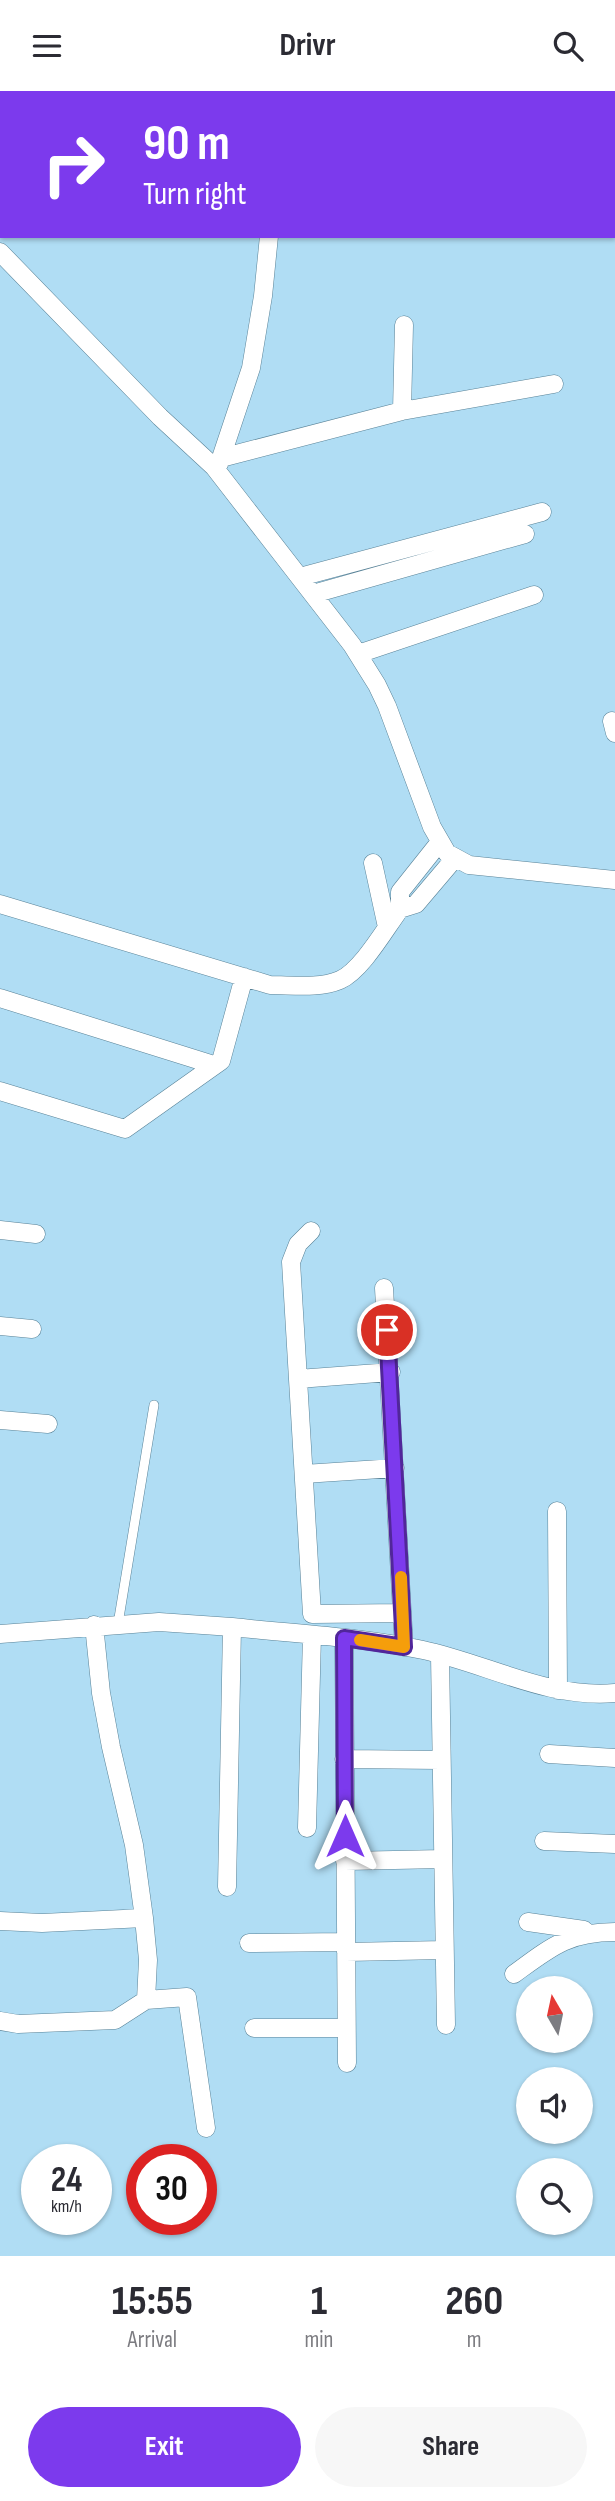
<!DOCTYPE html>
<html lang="en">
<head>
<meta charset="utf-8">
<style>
	:root { --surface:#fff; --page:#f7f7f7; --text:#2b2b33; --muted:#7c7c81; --accent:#7c3aed }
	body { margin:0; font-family:"Sofia Sans Condensed",sans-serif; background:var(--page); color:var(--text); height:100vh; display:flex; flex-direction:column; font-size:26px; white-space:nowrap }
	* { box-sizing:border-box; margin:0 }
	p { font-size:23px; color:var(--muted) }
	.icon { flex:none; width:38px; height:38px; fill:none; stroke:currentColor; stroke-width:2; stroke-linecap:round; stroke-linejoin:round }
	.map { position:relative; height:2165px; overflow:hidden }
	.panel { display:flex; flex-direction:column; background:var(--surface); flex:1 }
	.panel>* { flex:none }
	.top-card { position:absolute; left:0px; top:0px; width:616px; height:147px; box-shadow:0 2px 5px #0004; background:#7c3aed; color:#fff; overflow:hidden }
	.needle { width:46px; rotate:351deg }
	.buttons { position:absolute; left:516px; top:1885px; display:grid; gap:14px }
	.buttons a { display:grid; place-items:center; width:77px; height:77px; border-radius:50%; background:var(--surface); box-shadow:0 2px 5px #0004; font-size:35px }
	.speed { position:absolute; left:21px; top:2053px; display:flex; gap:14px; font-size:35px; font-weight:700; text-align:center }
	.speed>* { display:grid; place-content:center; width:91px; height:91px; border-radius:50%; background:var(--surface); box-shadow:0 2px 5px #0004; line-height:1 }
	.speed small { font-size:18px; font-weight:400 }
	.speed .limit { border:10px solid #d22; background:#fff; color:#111 }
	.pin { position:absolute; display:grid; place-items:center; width:60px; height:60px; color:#fff; margin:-30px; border:4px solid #fff; border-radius:50%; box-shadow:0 2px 7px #0007 }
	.me { position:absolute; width:77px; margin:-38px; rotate:0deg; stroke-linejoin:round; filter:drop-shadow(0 0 5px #0008) }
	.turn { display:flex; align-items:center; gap:24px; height:147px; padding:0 28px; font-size:32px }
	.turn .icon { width:91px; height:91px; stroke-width:2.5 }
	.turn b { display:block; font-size:49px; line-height:60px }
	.eta { display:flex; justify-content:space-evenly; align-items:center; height:119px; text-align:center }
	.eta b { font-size:42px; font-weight:700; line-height:49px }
	.action { display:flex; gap:14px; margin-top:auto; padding:14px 28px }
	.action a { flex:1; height:80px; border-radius:42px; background:var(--accent); color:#fff; font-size:28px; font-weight:700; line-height:80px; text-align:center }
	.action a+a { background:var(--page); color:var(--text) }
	header { display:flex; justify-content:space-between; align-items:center; height:91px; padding:0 28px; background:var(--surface); font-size:32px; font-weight:700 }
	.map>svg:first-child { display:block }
</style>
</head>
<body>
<header><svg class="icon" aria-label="menu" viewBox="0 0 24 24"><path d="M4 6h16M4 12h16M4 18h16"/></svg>Drivr<svg class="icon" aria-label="search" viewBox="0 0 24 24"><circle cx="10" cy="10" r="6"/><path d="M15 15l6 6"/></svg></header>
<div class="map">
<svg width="615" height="2165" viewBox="0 0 615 2165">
	<rect width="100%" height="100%" fill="#b0ddf4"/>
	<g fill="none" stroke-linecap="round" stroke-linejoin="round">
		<defs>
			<path id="service" d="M118,1533L154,1314"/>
			<path id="minor" d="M149,0L155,2
				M282,2V0
				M0,43H2
				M0,161L160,326L214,376L352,554L377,594L387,615L432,736L447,762L469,774L615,789
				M402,320L404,234
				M221,367L402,320L554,293
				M219,373L251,277L263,205L269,145
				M300,486L542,421
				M313,503L525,443
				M358,563L534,504
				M612,630L615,642
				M439,752L400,801V818L416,813L455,767
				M373,772L387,836
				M0,813L270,894C292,894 319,898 340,889C362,879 385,838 400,818
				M0,907L214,974
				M0,1000L125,1038L221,970L244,886
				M0,1139L36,1143
				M311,1140L298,1153L291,1171L312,1523L402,1522
				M384,1197L404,1556
				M0,1235L32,1238
				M298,1288L391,1281
				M0,1329L48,1333
				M304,1383L395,1377
				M557,1420L558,1599
				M0,1543L159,1531L232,1536
				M344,1547L347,1972
				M440,1564L446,1934
				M549,1663L615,1667
				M344,1668L441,1669
				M307,1737L312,1544
				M544,1750L615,1753
				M345,1770L443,1768
				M227,1796L232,1536C296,1543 361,1546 423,1559C488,1573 548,1608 615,1602
				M144,1827L148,1869L146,1909
				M0,1830L42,1832L144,1827L134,1754L111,1656L101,1602L94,1534
				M528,1831L584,1839
				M249,1852L346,1851
				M346,1861L444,1859
				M514,1883C551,1856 568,1841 615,1841
				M0,1930L18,1933L115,1929L146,1909L187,1906L206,2037
				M254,1937H346"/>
		</defs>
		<use href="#service" stroke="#588297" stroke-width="10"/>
		<use href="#minor" stroke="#588297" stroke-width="19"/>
		<use href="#service" stroke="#fff" stroke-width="9"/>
		<use href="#minor" stroke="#fff" stroke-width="18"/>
	</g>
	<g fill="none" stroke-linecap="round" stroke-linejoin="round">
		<defs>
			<path id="route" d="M345,1745L344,1547L404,1556L387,1239"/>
		</defs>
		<use href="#route" stroke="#51269a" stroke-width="18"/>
		<use href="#route" stroke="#7c3aed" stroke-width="12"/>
		<path stroke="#f59e0b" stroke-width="12" d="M360,1549L404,1556L401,1486"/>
	</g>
</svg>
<div class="buttons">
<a><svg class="needle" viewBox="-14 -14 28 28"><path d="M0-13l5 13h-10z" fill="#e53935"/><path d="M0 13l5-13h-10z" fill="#7c7c81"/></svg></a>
<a><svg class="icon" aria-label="sound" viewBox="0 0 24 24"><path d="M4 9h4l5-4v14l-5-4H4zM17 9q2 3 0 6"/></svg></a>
<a><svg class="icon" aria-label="search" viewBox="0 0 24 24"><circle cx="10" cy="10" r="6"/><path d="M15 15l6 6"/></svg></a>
</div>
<div class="speed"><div>24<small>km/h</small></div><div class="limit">30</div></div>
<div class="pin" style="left:387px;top:1239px;background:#d93025"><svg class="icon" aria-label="arrive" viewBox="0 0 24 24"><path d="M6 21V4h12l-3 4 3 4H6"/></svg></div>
<svg class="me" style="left:345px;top:1745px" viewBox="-20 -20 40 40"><path d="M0-17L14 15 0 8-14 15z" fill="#7c3aed" stroke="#fff" stroke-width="4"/></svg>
<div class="top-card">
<div class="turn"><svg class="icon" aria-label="right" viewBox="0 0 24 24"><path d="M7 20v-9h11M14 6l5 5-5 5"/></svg><div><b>90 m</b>Turn right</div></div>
</div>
</div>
<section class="panel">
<div class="eta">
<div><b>15:55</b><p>Arrival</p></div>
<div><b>1</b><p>min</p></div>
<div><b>260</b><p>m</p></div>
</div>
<div class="action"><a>Exit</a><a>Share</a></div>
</section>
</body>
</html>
